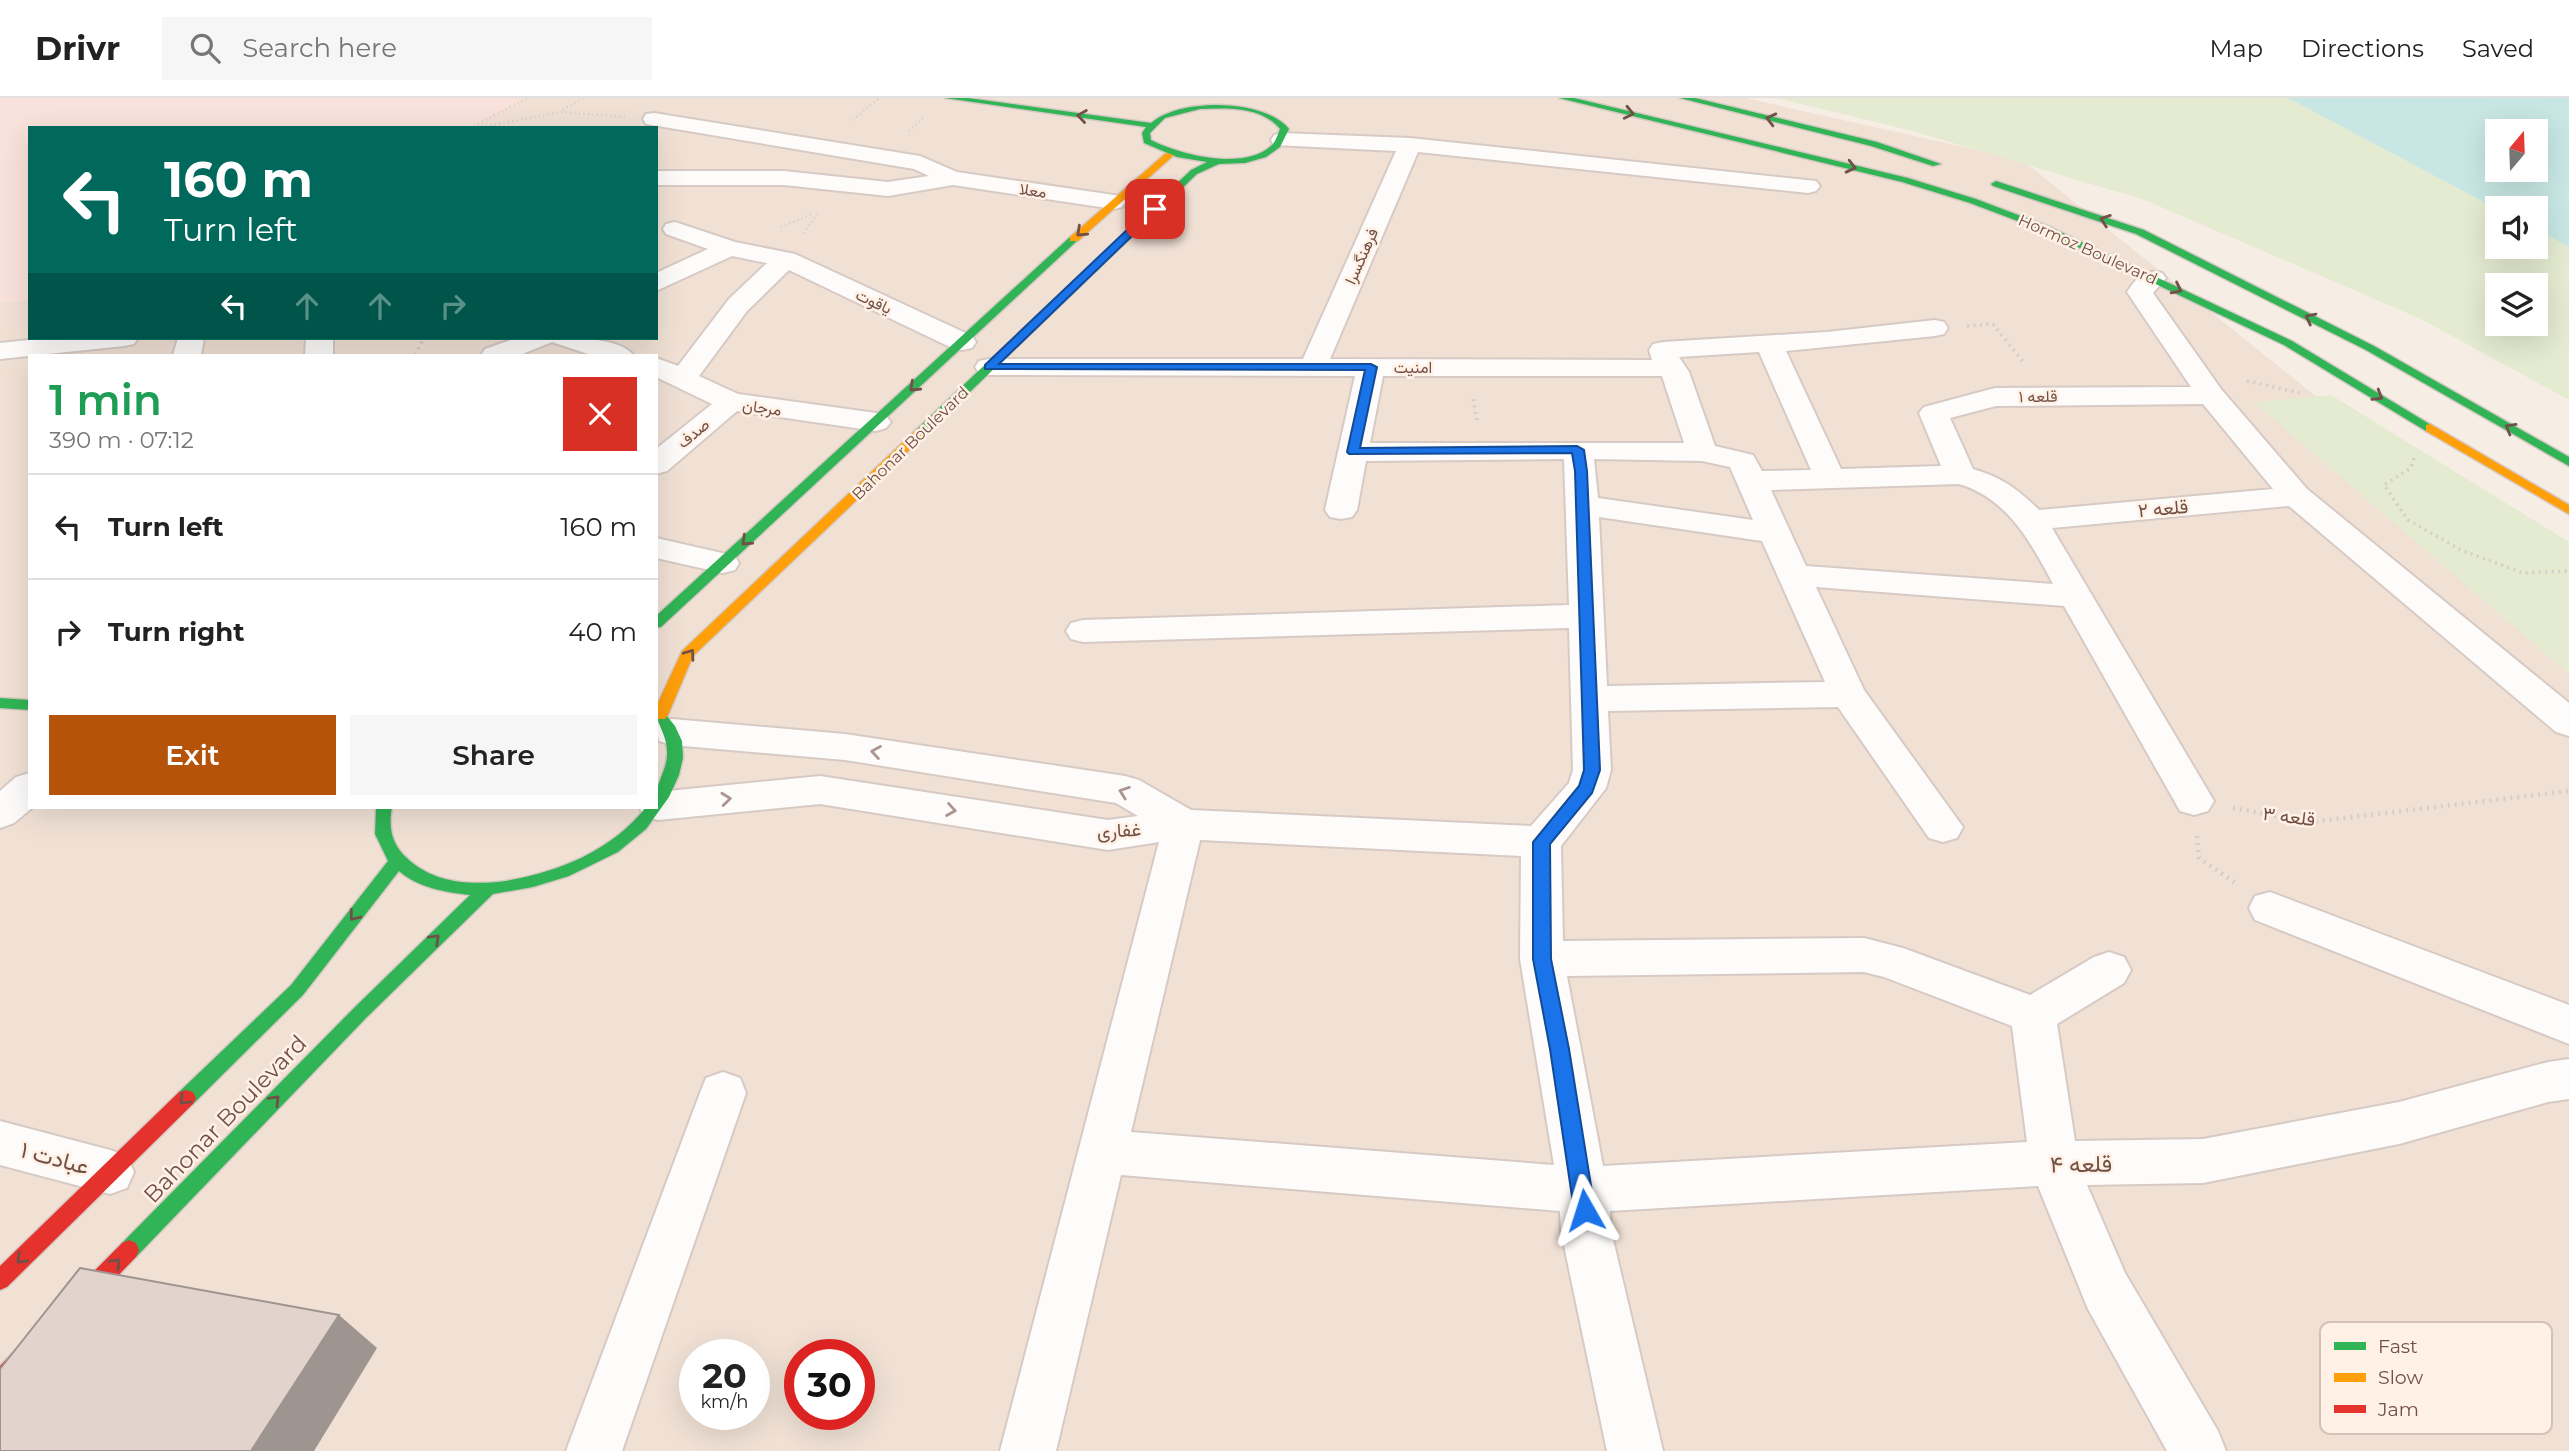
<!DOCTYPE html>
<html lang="en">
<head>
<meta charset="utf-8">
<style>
	:root { --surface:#fff; --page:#f6f6f6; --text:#222; --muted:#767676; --line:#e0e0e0; --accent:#b45309 }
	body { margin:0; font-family:Montserrat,Vazirmatn,sans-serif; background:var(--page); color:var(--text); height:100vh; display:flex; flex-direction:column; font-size:26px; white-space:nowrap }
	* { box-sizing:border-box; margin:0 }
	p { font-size:23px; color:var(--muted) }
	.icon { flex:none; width:38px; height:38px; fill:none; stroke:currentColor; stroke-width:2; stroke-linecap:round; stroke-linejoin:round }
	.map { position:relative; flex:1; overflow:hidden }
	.panel { position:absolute; left:28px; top:256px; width:630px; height:455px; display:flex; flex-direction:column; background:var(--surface); border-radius:0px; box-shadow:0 7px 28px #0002 }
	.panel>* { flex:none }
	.banner { position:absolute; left:28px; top:28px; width:630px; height:214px; border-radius:0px; box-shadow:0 7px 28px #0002; background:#00695c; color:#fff; overflow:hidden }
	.needle { width:46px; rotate:19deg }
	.tools { position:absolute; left:2485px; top:21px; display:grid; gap:14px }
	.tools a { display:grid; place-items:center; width:63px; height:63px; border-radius:0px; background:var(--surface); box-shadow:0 7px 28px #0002; font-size:35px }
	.speed { position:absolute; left:679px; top:1241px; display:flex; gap:14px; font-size:35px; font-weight:700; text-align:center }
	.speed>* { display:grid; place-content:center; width:91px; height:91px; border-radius:50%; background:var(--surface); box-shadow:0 7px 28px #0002; line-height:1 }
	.speed small { font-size:18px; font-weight:400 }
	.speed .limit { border:10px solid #d22; background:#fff; color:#111 }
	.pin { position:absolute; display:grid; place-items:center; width:60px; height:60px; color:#fff; margin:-30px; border-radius:14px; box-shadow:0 4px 10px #0006 }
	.me { position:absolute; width:77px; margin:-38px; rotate:354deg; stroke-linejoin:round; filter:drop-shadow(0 0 5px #0008) }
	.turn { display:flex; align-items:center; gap:24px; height:147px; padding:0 21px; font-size:32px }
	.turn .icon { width:91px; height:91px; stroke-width:2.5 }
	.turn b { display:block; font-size:49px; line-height:60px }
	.lanes { display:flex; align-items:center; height:66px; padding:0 21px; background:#0003; justify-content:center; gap:35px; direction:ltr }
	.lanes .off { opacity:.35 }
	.round { display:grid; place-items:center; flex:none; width:74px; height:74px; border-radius:0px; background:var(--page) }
	.overview { display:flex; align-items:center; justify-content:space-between; height:119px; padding:0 21px }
	h1 { font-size:42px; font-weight:600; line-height:52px; color:#1e9e55 }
	.button { display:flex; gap:14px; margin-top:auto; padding:14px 21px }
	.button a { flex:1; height:80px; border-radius:0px; background:var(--accent); color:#fff; font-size:28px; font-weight:600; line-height:80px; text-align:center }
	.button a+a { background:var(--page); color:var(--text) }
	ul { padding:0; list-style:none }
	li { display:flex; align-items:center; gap:21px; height:105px; padding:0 21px; border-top:2px solid var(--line) }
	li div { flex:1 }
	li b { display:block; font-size:26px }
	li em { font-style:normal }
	header { display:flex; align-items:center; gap:42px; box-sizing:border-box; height:98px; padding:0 35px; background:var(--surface); border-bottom:2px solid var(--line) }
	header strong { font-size:33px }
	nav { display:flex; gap:38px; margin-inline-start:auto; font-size:24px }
	.search { width:490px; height:63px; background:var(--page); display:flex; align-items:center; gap:18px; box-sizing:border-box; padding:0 24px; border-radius:0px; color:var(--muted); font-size:26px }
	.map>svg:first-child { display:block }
</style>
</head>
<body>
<header>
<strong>Drivr</strong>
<div class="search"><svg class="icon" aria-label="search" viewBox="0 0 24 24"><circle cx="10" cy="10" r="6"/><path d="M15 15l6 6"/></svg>Search here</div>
<nav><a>Map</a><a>Directions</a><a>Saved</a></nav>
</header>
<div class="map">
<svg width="2569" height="1353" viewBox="0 0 2569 1353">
	<rect width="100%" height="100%" fill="#f6ede5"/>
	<path fill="#f1e1d5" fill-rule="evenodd" d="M0,0H1745L2022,62L2569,502V1353H0ZM30,30H656V240H30ZM30,257H656V709H30ZM695,1256H754V1316H695ZM800,1256H859V1316H800Z"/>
	<path fill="#f9e2db" d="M0,0H526L472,30H30V203L0,204Z"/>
	<path fill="#e4ebd0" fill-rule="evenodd" d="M1777,0H2288L2497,111V149H2536V131L2569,149V302L2423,222L2145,102L1909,32ZM2497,187H2536V226H2497Z
		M2331,297L2569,444V576L2254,304Z"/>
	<path fill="#c8e7e4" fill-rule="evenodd" d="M2288,0H2569V149L2536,131V110L2497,111ZM2497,33H2536V72H2497Z"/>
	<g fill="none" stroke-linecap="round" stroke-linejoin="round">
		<defs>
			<path id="street" d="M654,15L920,58L957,74L1114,97L1122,99L1126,104L1122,109L1114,111L953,87L888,98L784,87H656V73H784L888,84L929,78L914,71L646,26L643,21L646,16Z
				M1282,35L1410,40L1816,83L1820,88L1816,93L1808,95L1418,54L1330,261L1652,262L1649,252L1653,246L1663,244L1827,234L1935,222L1944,224L1948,230L1944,236L1935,238L1786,253L1841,371L1941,368L1919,315L1924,309L1995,290L2191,289L2127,194C2136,180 2145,170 2162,175L2166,180L2153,195L2221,291L2307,391L2569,605V638L2556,634L2289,408L2052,430L2214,703L2208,713L2194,717L2180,713L2064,508L1816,489L1864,592L1963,729L1957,740L1943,744L1929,740L1838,609L1608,613L1611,672L1606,690L1561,748L1563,843L1864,840L1903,850L2030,897L2094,859L2109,854L2124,859L2131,872L2124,885L2057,926L2075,1043L2203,1041L2399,1004L2548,964L2569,961V1001L2548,1004L2399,1046L2203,1085L2087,1087L2125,1175L2218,1333L2226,1353H2167L2088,1211L2038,1088L1610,1113L1611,1133L1663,1353H1607L1561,1133L1560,1113L1121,1077L1056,1353H1000L1159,744L1108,752L820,706L658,722L644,718L639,709H656L658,694L820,678L1108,722L1138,718L1116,705L845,662L672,647L659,643L656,629L659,625L672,621L845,636L1125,678L1139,682L1191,712L1531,728L1569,685L1573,672L1569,530L1083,544L1071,541L1066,533L1071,525L1083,522L1569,507L1564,361L1366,363L1357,412L1352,419L1341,421L1330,419L1325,412L1355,278L989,277L979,275L975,269L979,263L989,261H1303L1396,53L1274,47L1271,42L1274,37ZM1759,254L1811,372L1762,373L1753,357L1715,348L1689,274L1679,259ZM1383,278H1662L1684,345H1370ZM2203,306L2273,391L2039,412C2018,391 2001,379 1973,371L1950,320L1996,308ZM1594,361L1702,363L1730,369L1753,422L1598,400ZM1959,386C2007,400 2031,444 2053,486L1806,468L1771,392ZM1599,419L1762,443L1825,584L1607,588ZM1200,742L1521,758L1520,861L1554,1067L1131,1034ZM1864,874L1884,879L2012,928L2027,1044L1603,1068L1567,878Z
				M675,124L735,144L795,156L972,238L976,244L972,250L962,252L952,250L789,172L747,213L699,278L738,296L876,315L886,318L891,324L886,330L876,333L737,313L667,373L656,376V351L712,306L656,279V260L678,268L729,201L767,165L732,158L656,193V175L708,151L666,136L663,131L666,126Z
				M48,240H138L134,246L124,248L0,261V245Z
				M178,240H204L201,257H173Z
				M306,240H333V257H305Z
				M516,240C543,240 617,235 633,257H591L552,244L520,257H481L485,251Z
				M656,440L735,458L739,465L735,472L723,475L656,460Z
				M30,675V709H33L14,725L0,730V693L16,679Z
				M2270,794L2569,907V946L2255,822L2249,810L2255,798Z
				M723,974L740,980L746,995L622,1353H566L700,995L706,980Z
				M0,1023L110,1052L127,1058L134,1074L127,1090L110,1096L0,1067Z"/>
			<path id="fast" d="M945,0H968L1151,25C1179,0 1264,0 1289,31L1280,49L1266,59L1245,65L1219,66L1197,76L925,337H917V331L1191,72L1207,64L1177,59L1144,45L1142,35L1146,29ZM1200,11C1228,10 1261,8 1280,31C1278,36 1276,42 1273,46C1246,74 1181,57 1151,42L1150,35L1165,20Z
				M1559,0H1574L1908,80L1976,101L2050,129L2292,243L2436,330L2434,333H2426L2284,247L2044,133L1970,105L1902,84Z
				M1680,0H1695L1877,44L1941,66L1933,68L1871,48Z
				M1996,83L2144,132L2374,248L2569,359V368L2366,252L2136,136L1993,88L1991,86Z
				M1070,139L1079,141L661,529L656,530V518Z
				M0,600L30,602V612L0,610Z
				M656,610L661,611L675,628L682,643L683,660L679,677L669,699L646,731L618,754L569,778L533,789L493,796L366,920L136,1159L129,1162L122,1159L119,1152L122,1145L354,910L470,797C445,794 418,790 399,773L303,897L193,1006L186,1008L179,1006L176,1000L179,994L291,887L388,763L375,736L376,709H392C388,731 392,748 409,762C454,802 534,782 583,759C607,747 630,730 646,709H656C656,703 655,697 657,692C660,678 668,668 667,653C667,637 656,626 656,610Z"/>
			<path id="slow" d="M1166,55L1174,57L1078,143H1070V139Z
				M2430,326L2569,407V416L2426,333V327Z
				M921,330L925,331V337L693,558L668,617L665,621H656V609L682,553L917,331Z"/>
			<path id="jam" d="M186,992L193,994L196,1000L193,1006L7,1189L0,1192V1168L179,994Z
				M129,1142L136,1145L139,1152L136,1159L8,1292L0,1295V1268L122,1145Z"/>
		</defs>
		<use href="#street" stroke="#d7cac4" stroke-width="4"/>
		<use href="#fast" stroke="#d6c8c2" stroke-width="3"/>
		<use href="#slow" stroke="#d6c8c2" stroke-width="3"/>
		<use href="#jam" stroke="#d6c8c2" stroke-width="3"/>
		<path stroke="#d6ccc8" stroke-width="2.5" stroke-dasharray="1 3.5" stroke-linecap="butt" d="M563,12L583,0
			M853,22L879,0
			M470,30L527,0
			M477,30L561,14L625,19
			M909,33L925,18
			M781,129L812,116
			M804,135L819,113"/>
		<path stroke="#d6ccc8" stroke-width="3.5" stroke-dasharray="2 4.5" stroke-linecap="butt" d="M1967,228L1993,226L2024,265
			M415,257L424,240
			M2247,283L2300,295
			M1473,301L1477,323
			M2414,360L2411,370L2384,387L2408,422L2461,452L2523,475L2569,473"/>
		<path stroke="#d6ccc8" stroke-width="4.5" stroke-dasharray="2 5" stroke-linecap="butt" d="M2233,710L2310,724L2569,693
			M2197,738L2199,760L2237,786"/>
		<use href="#street" fill="#fefcfb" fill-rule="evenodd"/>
		<use href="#fast" fill="#30b455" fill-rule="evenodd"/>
		<use href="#slow" fill="#ff9f0a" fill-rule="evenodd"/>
		<use href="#jam" fill="#e5322d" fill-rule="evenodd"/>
	</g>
	<path fill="#9e9490" d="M339,1217L377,1250L314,1353H251Z"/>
	<path fill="#e2d4cd" stroke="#9e9490" stroke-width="2" d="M80,1170L339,1217L251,1353H0V1271Z"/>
	<defs><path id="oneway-chevron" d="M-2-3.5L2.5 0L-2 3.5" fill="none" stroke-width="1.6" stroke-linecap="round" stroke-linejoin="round" transform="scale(1.75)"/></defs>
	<g stroke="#725047">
		<use href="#oneway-chevron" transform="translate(1629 15) rotate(13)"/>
		<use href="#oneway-chevron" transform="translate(1082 18) rotate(-172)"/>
		<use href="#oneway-chevron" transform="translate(1771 21) rotate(-166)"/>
		<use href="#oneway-chevron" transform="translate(1851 69) rotate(14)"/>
		<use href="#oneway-chevron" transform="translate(2105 122) rotate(-161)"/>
		<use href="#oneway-chevron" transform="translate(1081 134) rotate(137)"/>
		<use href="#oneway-chevron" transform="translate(2177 191) rotate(26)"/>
		<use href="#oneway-chevron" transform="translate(2310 220) rotate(-153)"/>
		<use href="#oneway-chevron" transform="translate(914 289) rotate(137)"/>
		<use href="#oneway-chevron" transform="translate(2378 298) rotate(31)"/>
		<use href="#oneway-chevron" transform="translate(2510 330) rotate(-150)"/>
		<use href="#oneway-chevron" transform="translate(746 443) rotate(137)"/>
		<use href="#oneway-chevron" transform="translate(690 556) rotate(-54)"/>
		<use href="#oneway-chevron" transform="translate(354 818) rotate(128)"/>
		<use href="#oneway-chevron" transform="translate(435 841) rotate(-44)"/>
		<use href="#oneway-chevron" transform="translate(184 1002) rotate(136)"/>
		<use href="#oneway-chevron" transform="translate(275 1002) rotate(-46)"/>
		<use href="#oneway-chevron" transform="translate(21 1161) rotate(136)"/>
		<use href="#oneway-chevron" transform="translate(116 1165) rotate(-46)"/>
	</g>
	<g stroke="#aa958f">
		<use href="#oneway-chevron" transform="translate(876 654) rotate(-171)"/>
		<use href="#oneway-chevron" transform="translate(1124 694) rotate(-160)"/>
		<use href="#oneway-chevron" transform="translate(726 701) rotate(-6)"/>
		<use href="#oneway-chevron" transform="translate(951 712) rotate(9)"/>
	</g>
	<path fill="#1a73e8" stroke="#114b97" stroke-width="2" d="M1151,109L1160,111L999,266H1371L1377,269L1360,350L1577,348L1584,352L1587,373L1600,672L1592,695L1550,746L1551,861L1569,951L1595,1112L1592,1119L1585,1122L1577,1119L1574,1112L1550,951L1533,861V744L1579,688L1584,672L1575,373L1572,355L1349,356L1347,354L1365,272L985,271V267Z"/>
	<g text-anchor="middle" stroke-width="5" stroke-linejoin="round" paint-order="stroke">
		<g font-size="16" fill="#725047" stroke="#fff1e5">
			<text transform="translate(1033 92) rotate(8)" y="6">معلا</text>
			<text transform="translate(2088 151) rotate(24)" y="6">Hormoz Boulevard</text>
			<text transform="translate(1361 158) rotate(-66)" y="6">فرهنگسرا</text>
			<text transform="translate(874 203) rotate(25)" y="6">یاقوت</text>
			<text x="1413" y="275">امنیت</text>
			<text transform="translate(2038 298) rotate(-1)" y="6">قلعه ۱</text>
			<text transform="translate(762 309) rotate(8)" y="6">مرجان</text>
			<text transform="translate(693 335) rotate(-39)" y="6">صدف</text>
			<text transform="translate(910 345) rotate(-44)" y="6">Bahonar Boulevard</text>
		</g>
		<g font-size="19" fill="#725047" stroke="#fff1e5">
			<text transform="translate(2163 410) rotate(-5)" y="7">قلعه ۲</text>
			<text transform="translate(2289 718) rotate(7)" y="7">قلعه ۳</text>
			<text transform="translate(1119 732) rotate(-3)" y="7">غفاری</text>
		</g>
		<g font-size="23" fill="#725047" stroke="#fff1e5">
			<text transform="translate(225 1021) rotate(-46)" y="8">Bahonar Boulevard</text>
			<text transform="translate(55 1060) rotate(15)" y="8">عبادت ۱</text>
			<text transform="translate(2081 1066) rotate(-1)" y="8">قلعه ۴</text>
		</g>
	</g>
	<rect x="2320" y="1224" width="232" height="112" rx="10" fill="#fff1e5" stroke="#d5c1b6" stroke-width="2"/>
	<rect x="2334" y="1244" width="32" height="8" fill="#30b455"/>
	<rect x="2334" y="1275" width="32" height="9" fill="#ff9f0a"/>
	<rect x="2334" y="1307" width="32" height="8" fill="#e5322d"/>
	<g font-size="19" fill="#725047">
		<text x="2378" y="1255">Fast</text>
		<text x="2378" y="1286">Slow</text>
		<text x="2378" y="1318">Jam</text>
	</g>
</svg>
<div class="tools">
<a><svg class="needle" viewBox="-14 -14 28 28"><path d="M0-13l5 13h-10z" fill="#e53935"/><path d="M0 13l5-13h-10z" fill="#767676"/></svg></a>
<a><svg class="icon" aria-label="sound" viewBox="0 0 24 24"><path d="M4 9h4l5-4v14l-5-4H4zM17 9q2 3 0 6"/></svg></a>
<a><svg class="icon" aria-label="layers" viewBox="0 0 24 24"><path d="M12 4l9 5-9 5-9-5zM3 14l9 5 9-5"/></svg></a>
</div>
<div class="speed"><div>20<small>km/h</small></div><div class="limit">30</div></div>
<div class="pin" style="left:1155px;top:111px;background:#d93025"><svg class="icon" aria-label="arrive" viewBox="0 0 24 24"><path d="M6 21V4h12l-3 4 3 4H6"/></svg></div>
<svg class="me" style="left:1585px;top:1112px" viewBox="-20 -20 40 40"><path d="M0-17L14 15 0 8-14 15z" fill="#1a73e8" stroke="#fff" stroke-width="4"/></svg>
<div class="banner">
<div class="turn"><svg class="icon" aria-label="left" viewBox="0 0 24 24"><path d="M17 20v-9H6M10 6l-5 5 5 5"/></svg><div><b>160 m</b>Turn left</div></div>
<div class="lanes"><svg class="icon" aria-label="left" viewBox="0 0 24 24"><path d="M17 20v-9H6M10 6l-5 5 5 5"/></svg><svg class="icon off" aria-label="ahead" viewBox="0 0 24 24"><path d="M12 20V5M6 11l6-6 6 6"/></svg><svg class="icon off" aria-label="ahead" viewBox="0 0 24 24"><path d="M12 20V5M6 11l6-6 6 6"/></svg><svg class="icon off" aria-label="right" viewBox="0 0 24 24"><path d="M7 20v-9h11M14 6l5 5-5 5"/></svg></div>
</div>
<section class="panel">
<div class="overview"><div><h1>1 min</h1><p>390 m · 07:12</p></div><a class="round" style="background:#d93025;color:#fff"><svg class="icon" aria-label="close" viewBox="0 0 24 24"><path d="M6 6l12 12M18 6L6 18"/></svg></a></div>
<ul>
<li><svg class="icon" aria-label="left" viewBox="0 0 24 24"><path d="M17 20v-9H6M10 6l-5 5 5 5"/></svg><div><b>Turn left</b></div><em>160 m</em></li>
<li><svg class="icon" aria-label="right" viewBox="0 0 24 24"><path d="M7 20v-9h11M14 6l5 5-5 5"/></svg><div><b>Turn right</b></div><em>40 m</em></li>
</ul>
<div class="button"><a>Exit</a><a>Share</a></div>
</section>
</div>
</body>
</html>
